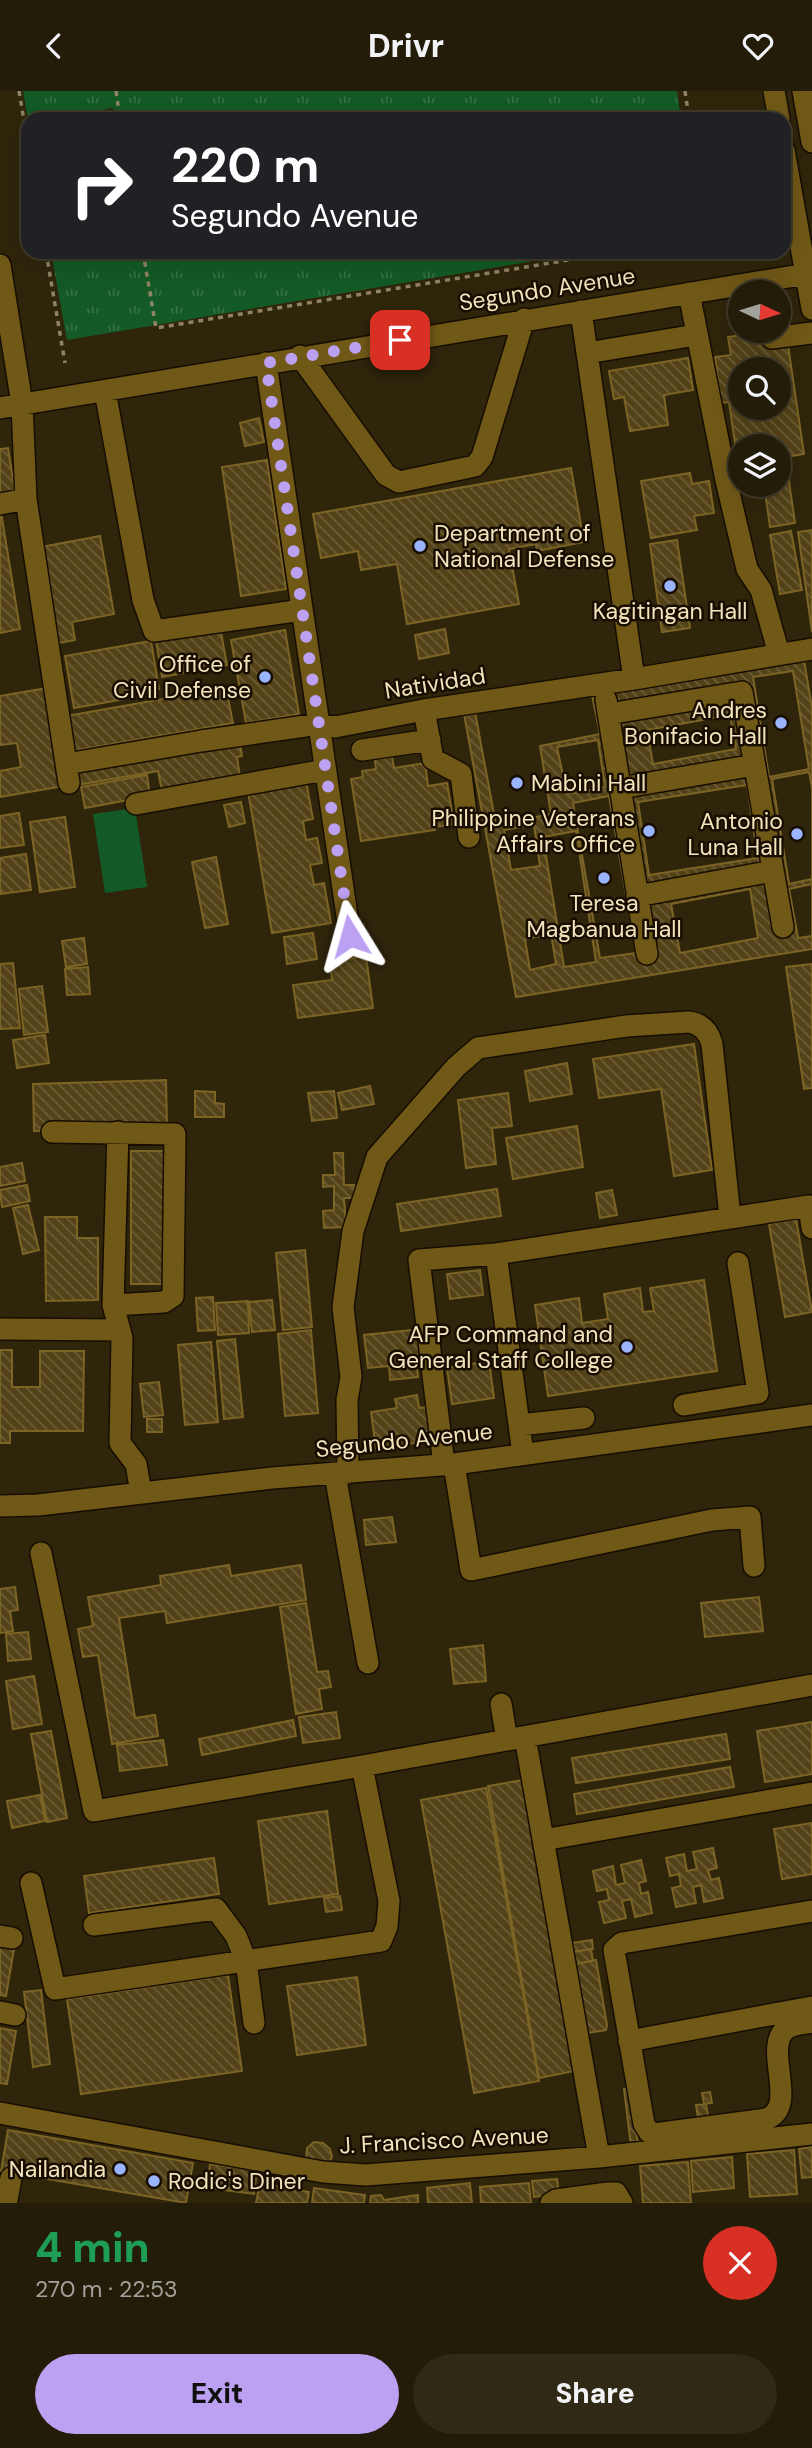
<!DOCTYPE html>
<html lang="en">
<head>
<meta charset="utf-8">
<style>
	:root { --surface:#231c08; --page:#2f2916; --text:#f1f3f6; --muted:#a3a19c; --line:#403a29; --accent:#bca0f2 }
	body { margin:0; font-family:"DM Sans",sans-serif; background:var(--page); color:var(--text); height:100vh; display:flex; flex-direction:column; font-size:26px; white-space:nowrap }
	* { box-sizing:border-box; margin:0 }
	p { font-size:23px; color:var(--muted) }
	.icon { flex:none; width:38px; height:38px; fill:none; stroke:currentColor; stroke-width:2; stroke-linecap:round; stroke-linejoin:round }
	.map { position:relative; height:2112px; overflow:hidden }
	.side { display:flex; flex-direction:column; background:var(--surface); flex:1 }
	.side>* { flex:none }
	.guide { position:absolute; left:21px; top:21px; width:770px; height:147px; border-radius:21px; box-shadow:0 7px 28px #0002,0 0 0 2px var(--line); background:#202124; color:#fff; overflow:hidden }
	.needle { width:46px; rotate:94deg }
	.buttons { position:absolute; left:728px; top:189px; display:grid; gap:14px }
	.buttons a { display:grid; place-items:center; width:63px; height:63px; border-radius:50%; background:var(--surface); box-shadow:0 7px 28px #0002,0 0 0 2px var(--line); font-size:35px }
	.pin { position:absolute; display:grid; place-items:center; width:60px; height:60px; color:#fff; margin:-30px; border-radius:14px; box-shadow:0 4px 10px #0006 }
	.me { position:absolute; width:77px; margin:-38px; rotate:352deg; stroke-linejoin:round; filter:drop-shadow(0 0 5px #0008) }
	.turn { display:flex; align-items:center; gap:24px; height:147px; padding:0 35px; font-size:32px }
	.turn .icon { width:91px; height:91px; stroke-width:2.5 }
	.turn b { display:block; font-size:49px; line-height:60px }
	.round { display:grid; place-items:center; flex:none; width:74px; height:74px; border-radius:37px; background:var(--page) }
	.overview { display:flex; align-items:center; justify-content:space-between; height:119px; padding:0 35px }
	h1 { font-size:42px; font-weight:800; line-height:52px; color:#1e9e55 }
	.primary-button { display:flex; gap:14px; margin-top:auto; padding:14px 35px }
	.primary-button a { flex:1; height:80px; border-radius:42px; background:var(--accent); color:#111; font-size:28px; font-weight:800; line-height:80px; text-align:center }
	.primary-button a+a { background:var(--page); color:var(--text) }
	header { display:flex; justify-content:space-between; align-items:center; height:91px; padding:0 35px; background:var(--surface); font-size:32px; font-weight:800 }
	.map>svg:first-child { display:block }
</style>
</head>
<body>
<header><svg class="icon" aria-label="back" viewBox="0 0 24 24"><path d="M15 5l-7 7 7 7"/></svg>Drivr<svg class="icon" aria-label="heart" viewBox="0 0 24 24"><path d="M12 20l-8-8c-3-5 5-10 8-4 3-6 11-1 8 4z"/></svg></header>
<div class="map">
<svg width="812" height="2112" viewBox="0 0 812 2112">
	<defs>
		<pattern id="grass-tufts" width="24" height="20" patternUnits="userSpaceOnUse" patternTransform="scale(1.75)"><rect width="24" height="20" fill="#135a26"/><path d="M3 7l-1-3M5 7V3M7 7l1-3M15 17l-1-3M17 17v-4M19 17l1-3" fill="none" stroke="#367244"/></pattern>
		<pattern id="building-back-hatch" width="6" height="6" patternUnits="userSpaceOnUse" patternTransform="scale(1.75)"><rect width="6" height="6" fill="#534217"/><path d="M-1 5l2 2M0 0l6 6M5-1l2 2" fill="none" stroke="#6c5d37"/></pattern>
	</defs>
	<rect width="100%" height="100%" fill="#2f250b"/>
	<path fill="url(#grass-tufts)" d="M23,0H677L681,28H115L113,17L46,28L28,29Z
		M51,161H587L67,249Z"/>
	<path fill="#135a26" d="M135,717L147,796L105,802L93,723Z"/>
	<path fill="url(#building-back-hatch)" stroke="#7c6425" stroke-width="2" fill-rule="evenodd" d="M768,240L788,254L804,363L779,367V355H740V373H738L729,311L721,312L715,266L731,264L728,246ZM740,278H779V317H740Z
		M688,267L693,299L664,304L668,334L630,340L624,306L614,308L609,280Z
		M259,327L264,351L245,355L240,332Z
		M8,357L16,407L0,403V358Z
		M267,369L286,498L241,505L222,376Z
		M786,370L795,432L770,436L764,394H779V371Z
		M571,377L584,451L537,460L536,453L509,458L519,513L407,533L397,473L361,479L358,460L321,467L313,423Z
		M690,382L692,393L709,390L714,422L694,425L697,439L651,447L641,390Z
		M1,421L20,538L0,542V422Z
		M812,439V541L798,441Z
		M791,440L802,499L780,503L770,444Z
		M100,445L114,523L72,531L75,549L58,552L41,456Z
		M677,449L690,537L662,541L650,453Z
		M220,536L227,574L162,586L156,549Z
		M445,538L449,562L419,568L415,544Z
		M285,539L299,623L246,632L231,549Z
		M151,550L159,598L124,604L125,608L74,617L65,565Z
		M804,569L812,617V858L516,906L464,623Z
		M793,580L809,678L769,686L753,586Z
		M47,597L64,695L0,706V680L21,676L17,652L0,654V605Z
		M226,597L233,632L72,660L66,625Z
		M592,604L600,643L540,655L551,723L496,734L475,621Z
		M730,624L736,658L653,673L647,639Z
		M239,647L242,665L237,666L240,686L162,700L158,680L77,694L74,677Z
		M598,649L605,696L567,703L557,656Z
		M391,660L394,677L425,672L428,695L447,692L454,733L435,736V739L361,750L351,688L363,686L362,680L376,678L374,663Z
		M809,681L812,697V788L789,793L772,688Z
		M147,684L150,705L85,717L81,696Z
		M306,690L313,728L303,730L306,749L317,747L322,772L310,774L314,794L324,792L331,832L272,842L248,700Z
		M747,694L758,767L649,784L638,711Z
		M609,705L636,862L600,867L573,712Z
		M241,711L245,732L229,736L224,714Z
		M19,722L24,754L0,757V725Z
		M65,726L75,796L40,801L30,731Z
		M534,734L540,775L511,779L504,739Z
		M576,740L596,871L564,876L543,746Z
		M26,763L31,799L0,803V767Z
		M216,766L228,833L205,837L192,771Z
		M812,793V845L798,847L789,798Z
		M750,798L758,847L680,862L671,813Z
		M313,842L317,868L287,873L284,846Z
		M551,843L556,873L530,879L525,848Z
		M84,847L87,873L66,876L62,850Z
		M366,865L373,917L298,927L293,894L332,889L330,870Z
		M13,872L20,937L0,938V873Z
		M812,873V997L804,998L786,876Z
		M88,876L90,903L67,904L65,878Z
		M42,895L48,941L24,944L19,898Z
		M45,944L49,972L17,977L13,949Z
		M694,953L712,1079L674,1085L661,998L599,1007L593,968Z
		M567,972L572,1003L530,1010L525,980Z
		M166,989L167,1036L34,1040L33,993Z
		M370,995L374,1013L342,1019L338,1002Z
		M195,1000L215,1001V1012L224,1013V1026H195Z
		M334,1000L337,1027L312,1030L308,1002Z
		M508,1002L512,1035L492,1037L496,1073L466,1077L458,1009Z
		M577,1035L583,1076L513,1088L506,1047Z
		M131,1060H165L164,1193H131Z
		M334,1062H343L344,1094H354V1107H344L346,1136L324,1137L323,1120L334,1119V1095L323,1096V1084H335Z
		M22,1072L25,1090L0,1095V1076Z
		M27,1094L30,1110L2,1116L0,1099Z
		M497,1098L501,1125L401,1140L397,1113Z
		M612,1099L617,1124L600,1127L596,1102Z
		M28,1114L39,1159L23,1163L13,1117Z
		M45,1126H77V1147H98V1209L46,1210Z
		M796,1128L812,1221L785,1226L769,1133Z
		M305,1159L312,1236L283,1239L276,1162Z
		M480,1179L483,1204L450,1208L447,1183Z
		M704,1189L717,1280L548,1305L535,1214L579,1207L582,1232L608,1228L604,1203L640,1197L643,1221L654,1220L650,1197Z
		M213,1206L215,1239L198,1240L196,1207Z
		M272,1209L275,1239L252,1241L249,1211Z
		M248,1210L249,1242L218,1244L216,1212Z
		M421,1238L425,1274L417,1275L418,1286L390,1289L389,1275L368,1277L364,1244Z
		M311,1239L318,1322L285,1325L278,1243Z
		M235,1248L243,1326L224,1328L217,1250Z
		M211,1251L218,1331L185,1334L178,1254Z
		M0,1259H12V1296H40V1260H84L83,1340H10V1352H0Z
		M489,1270L494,1307L452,1313L447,1277Z
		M159,1291L163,1324L144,1326L140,1293Z
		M417,1304L419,1317L428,1316L433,1349L376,1358L371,1321L397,1317L395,1308Z
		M147,1328H162V1341H147Z
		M392,1426L396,1451L366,1454L364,1429Z
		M229,1474L231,1485L301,1474L306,1509L167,1532L165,1520L119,1527L135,1627L155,1624L158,1645L112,1653L98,1564L83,1566L78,1538L93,1535L88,1506L161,1494L160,1485Z
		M15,1496L18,1519L10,1520L13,1540L0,1542V1498Z
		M759,1506L763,1540L705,1546L701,1512Z
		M306,1512L317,1581L328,1580L331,1596L319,1598L322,1618L296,1623L280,1516Z
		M28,1541L31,1568L8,1570L6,1543Z
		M483,1554L486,1590L454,1593L450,1558Z
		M34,1585L42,1633L13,1638L6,1590Z
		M336,1621L340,1647L303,1652L299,1626Z
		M293,1629L296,1645L202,1664L199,1648Z
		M812,1631V1683L765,1691L757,1640Z
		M51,1640L67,1727L47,1731L31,1643Z
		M726,1643L730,1668L576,1692L572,1667Z
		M163,1649L167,1674L120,1680L117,1654Z
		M730,1676L734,1696L577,1723L574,1703Z
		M523,1689L574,1980L539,1987L488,1695Z
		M486,1697L539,1990L474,2002L421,1709Z
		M40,1704L45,1730L12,1737L7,1710Z
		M327,1720L338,1803L269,1813L258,1730Z
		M812,1732V1783L782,1788L774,1738Z
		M713,1757L717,1777L708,1779L711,1789L719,1787L723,1807L704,1811L701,1794L693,1796L696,1812L676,1816L672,1797L681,1795L679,1783L670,1785L666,1767L684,1763L687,1780L697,1778L693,1761Z
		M214,1767L219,1803L89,1822L84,1785Z
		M641,1769L646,1790L639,1792L641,1803L648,1801L652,1822L635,1826L631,1808L622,1810L626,1827L604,1832L599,1811L609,1809L607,1798L597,1800L593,1780L613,1775L616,1794L625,1792L621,1774Z
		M340,1805L342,1819L326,1821L324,1807Z
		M0,1849L15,1852L6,1905L0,1904Z
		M592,1849L593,1858L573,1861L572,1852Z
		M591,1858L593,1870L575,1873L573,1861Z
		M596,1869L607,1934L606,1939L587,1942L575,1873Z
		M228,1884L242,1980L81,2003L67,1908Z
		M357,1886L366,1954L297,1964L287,1895Z
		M41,1899L50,1973L33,1976L24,1901Z
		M0,1937L16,1940L7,1993L0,1992Z
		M631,1997L638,2054L631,2055L624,1998Z
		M710,2001L712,2012L704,2013L702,2002Z
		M706,2013L709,2031L699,2033L696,2014Z
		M8,2039L193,2072L186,2112L1,2080Z
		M314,2051L323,2052L330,2058L332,2066L328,2074L306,2071L307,2057Z
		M812,2056V2086L802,2087L799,2058Z
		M794,2059L797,2103L750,2106L747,2063Z
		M732,2066L734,2097L693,2101L691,2070Z
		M688,2071L691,2112H643L640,2075Z
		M210,2073L257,2079L254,2103L207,2097Z
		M557,2088L559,2103L534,2106L532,2090Z
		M260,2092L309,2101L307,2112H256Z
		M470,2092L472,2112H428L427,2097Z
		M529,2092L531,2112H481L480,2096Z
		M314,2097L365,2104L364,2112H312Z
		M381,2104L384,2109L418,2104V2112H370L371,2105Z"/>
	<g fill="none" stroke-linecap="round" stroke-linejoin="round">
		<defs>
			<path id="minor" d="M774,0L779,28
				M803,0L812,51
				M784,59L812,218
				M0,174L22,313L26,408L69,692
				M689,202L726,389L747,478L761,499L779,563
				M581,220L634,588
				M772,247L812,242
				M587,262L696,244
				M300,265L386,384L399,391L475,375L482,366L524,228
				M266,272L350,845
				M105,300L143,509L154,540L302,519
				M0,317L812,182
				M0,413L26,408
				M606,609L647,863
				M424,619L433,668L461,683L469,746
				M608,623L742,601L783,836
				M362,659L430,649
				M66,673L201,650L319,633L335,636L424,619L634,588L812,558
				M620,697L755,674
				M136,713L325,679
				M637,805L773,780
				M52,1041L175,1043L173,1205L164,1211L113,1214
				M118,1041L113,1214L122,1247L120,1352L136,1373L141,1401
				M496,1163L523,1363
				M0,1238L120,1239
				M684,1314L758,1302L738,1172
				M519,1334L584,1327
				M454,1373L471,1479L712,1429L750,1426L754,1475
				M444,1374L419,1169L496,1163L809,1115L812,1137
				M348,1382L347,1309L351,1286L343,1216L353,1140L377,1066L456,976L478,957L626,935L689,931C702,933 709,941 712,953L730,1126
				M335,1383L368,1572
				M0,1415L38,1414L272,1387L454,1373L812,1324
				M41,1462L94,1720L362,1675L812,1594
				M501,1613L507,1649
				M525,1646L599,2066
				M543,1749L812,1702
				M31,1792L55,1898L381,1850L387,1835L389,1810L362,1675
				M812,1820L622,1852L614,1859L644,2033L649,2041L654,2043L766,2028C800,2016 762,1957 786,1938C793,1933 804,1933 812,1931
				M94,1834L216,1818L236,1845L246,1870L254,1932
				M0,1845L12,1847
				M0,1921L15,1924
				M629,1950L812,1916
				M0,2022L323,2081L366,2084L599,2066L812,2043
				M7,2109L11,2087
				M551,2112L556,2109L608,2102H616L622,2112"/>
		</defs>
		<use href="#minor" stroke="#170d00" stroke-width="24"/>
		<path stroke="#908363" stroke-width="3.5" stroke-dasharray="5 5" stroke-linecap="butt" d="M19,0L28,53
			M116,0L120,28
			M685,0L689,28
			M46,161L65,272
			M143,161L156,237L617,161"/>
		<use href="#minor" stroke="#705817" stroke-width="21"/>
	</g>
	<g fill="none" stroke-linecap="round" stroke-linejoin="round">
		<path stroke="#bca0f2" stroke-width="12" stroke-dasharray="0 21.6" d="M350,845L266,272L400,249"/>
	</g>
	<g fill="#9ab5fd" stroke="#170d00" stroke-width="2.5">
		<circle cx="420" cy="455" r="7"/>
		<circle cx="670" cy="495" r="7"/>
		<circle cx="265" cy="586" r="7"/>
		<circle cx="781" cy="632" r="7"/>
		<circle cx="517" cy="692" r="7"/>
		<circle cx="649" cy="740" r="7"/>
		<circle cx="797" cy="743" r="7"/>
		<circle cx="604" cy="787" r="7"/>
		<circle cx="627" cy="1256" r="7"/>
		<circle cx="120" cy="2078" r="7"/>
		<circle cx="154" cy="2090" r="7"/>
	</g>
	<g text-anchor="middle" stroke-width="5" stroke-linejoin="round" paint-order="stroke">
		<g font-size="23" fill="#f3e3bc" stroke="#170d00">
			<text transform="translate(547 198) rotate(-9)" y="8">Segundo Avenue</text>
			<text transform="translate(435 592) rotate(-9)" y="8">Natividad</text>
			<text transform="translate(404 1349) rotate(-6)" y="8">Segundo Avenue</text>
			<text transform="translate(444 2049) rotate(-3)" y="8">J. Francisco Avenue</text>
		</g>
		<g font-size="23" fill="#f3e3bc" stroke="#170d00" text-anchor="end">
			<text x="434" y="450" text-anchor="start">Department of<tspan x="434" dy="26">National Defense</tspan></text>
			<text x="670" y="528" text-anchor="middle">Kagitingan Hall</text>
			<text x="251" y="581">Office of<tspan x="251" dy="26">Civil Defense</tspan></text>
			<text x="767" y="627">Andres<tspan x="767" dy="26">Bonifacio Hall</tspan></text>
			<text x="531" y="700" text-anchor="start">Mabini Hall</text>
			<text x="635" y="735">Philippine Veterans<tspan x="635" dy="26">Affairs Office</tspan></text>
			<text x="783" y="738">Antonio<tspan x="783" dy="26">Luna Hall</tspan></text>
			<text x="604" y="820" text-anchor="middle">Teresa<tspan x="604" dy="26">Magbanua Hall</tspan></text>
			<text x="613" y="1251">AFP Command and<tspan x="613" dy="26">General Staff College</tspan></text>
			<text x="106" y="2086">Nailandia</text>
			<text x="168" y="2098" text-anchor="start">Rodic's Diner</text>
		</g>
	</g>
</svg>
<div class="buttons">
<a><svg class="needle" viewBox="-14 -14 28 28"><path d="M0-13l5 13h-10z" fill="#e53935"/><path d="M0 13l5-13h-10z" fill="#a3a19c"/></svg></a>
<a><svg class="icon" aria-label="search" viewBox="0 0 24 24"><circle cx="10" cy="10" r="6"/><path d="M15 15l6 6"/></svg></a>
<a><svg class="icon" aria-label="layers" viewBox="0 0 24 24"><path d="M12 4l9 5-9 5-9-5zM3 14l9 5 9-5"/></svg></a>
</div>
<div class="pin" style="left:400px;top:249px;background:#d93025"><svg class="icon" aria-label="arrive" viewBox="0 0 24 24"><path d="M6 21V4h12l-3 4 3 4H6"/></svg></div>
<svg class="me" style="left:350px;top:845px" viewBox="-20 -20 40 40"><path d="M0-17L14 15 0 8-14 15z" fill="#bca0f2" stroke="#fff" stroke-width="4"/></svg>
<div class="guide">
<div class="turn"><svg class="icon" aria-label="right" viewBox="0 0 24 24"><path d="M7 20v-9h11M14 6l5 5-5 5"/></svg><div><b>220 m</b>Segundo Avenue</div></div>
</div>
</div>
<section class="side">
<div class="overview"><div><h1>4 min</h1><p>270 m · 22:53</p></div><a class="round" style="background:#d93025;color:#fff"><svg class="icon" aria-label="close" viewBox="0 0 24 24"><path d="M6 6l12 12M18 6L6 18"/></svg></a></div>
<div class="primary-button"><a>Exit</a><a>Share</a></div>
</section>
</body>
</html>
